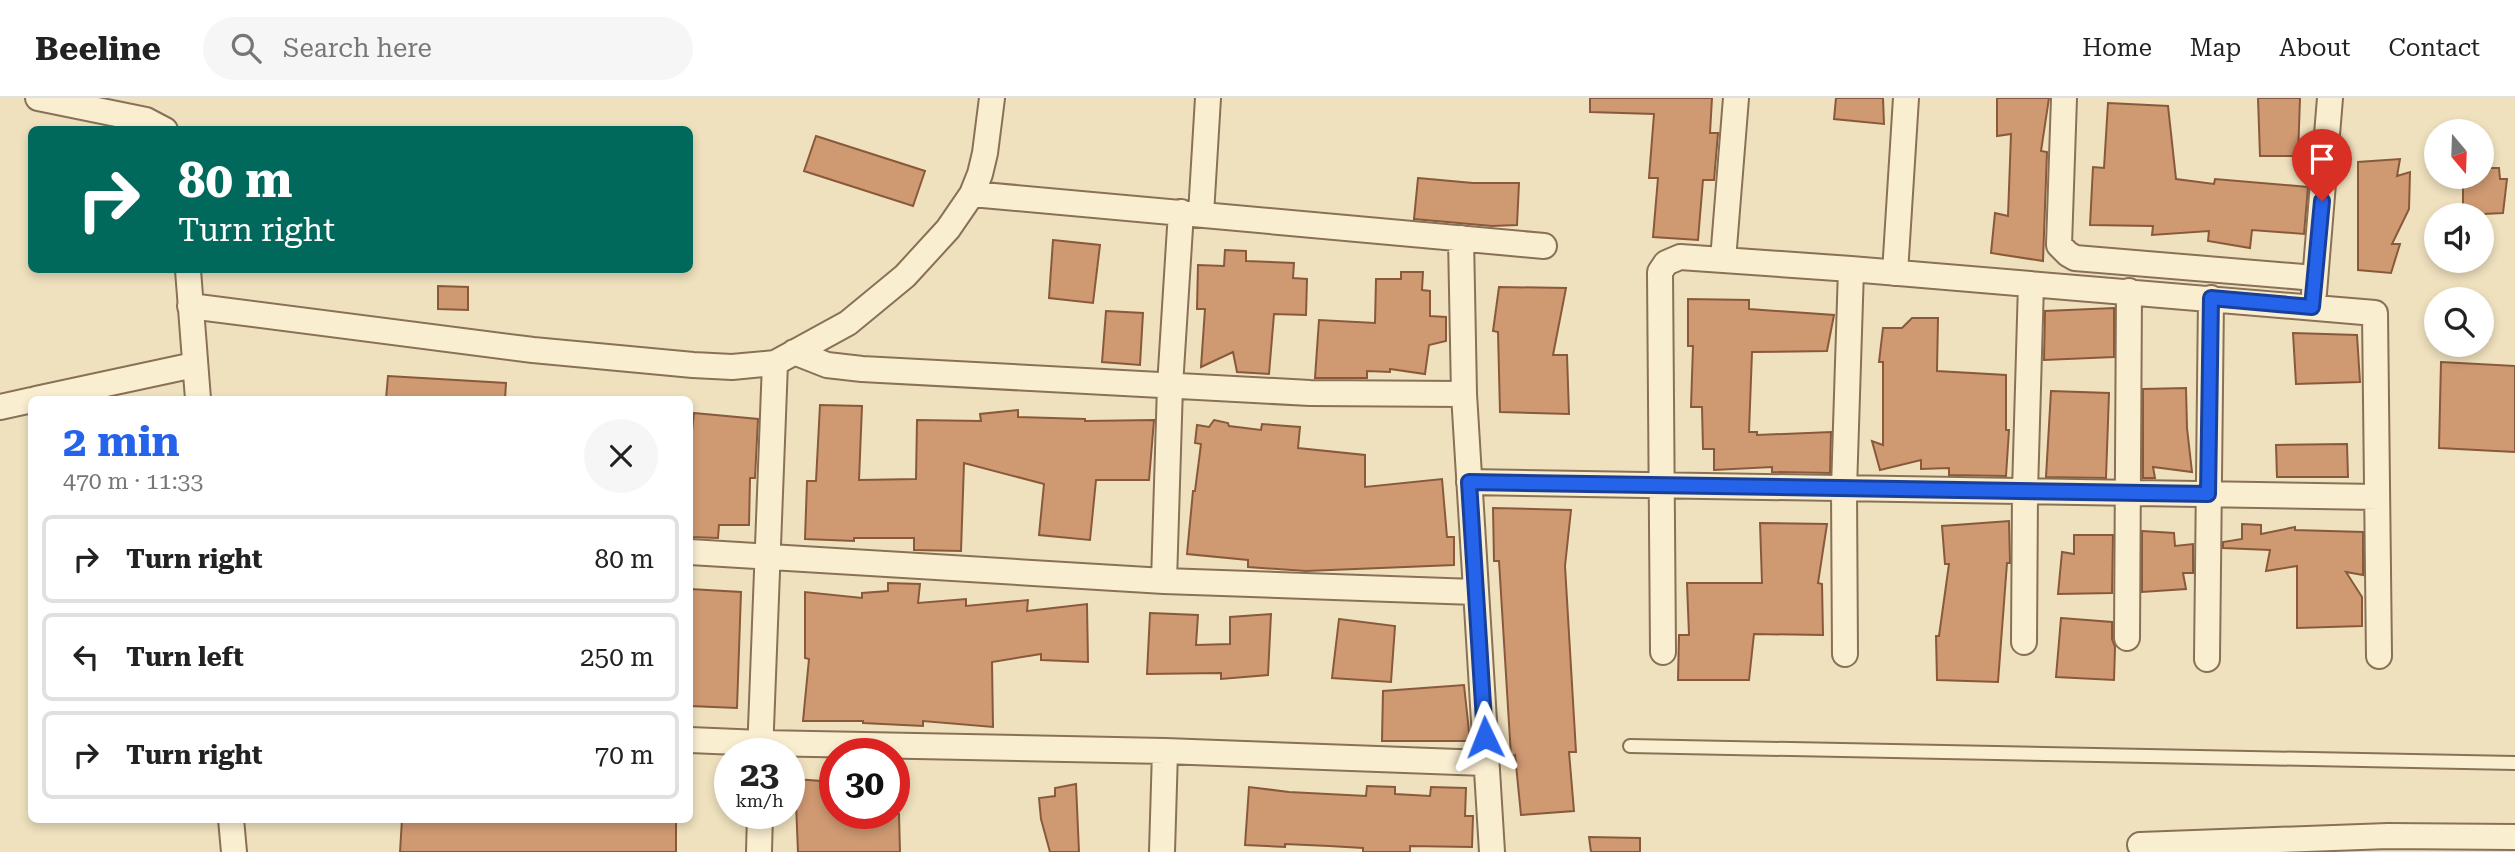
<!DOCTYPE html>
<html lang="en">
<head>
<meta charset="utf-8">
<style>
	:root { --surface:#fff; --page:#f6f6f6; --text:#222; --muted:#767676; --line:#e0e0e0; --accent:#2563eb }
	body { margin:0; font-family:"Roboto Serif",serif; background:var(--page); color:var(--text); height:100vh; display:flex; flex-direction:column; font-size:26px; white-space:nowrap }
	* { box-sizing:border-box; margin:0 }
	p { font-size:23px; color:var(--muted) }
	.icon { flex:none; width:38px; height:38px; fill:none; stroke:currentColor; stroke-width:2; stroke-linecap:round; stroke-linejoin:round }
	.map { position:relative; flex:1; overflow:hidden }
	.panel { position:absolute; left:28px; top:298px; width:665px; height:427px; display:flex; flex-direction:column; background:var(--surface); border-radius:10px; box-shadow:0 4px 10px #0003 }
	.panel>* { flex:none }
	.guide { position:absolute; left:28px; top:28px; width:665px; height:147px; border-radius:10px; box-shadow:0 4px 10px #0003; background:#00695c; color:#fff; overflow:hidden }
	.needle { width:46px; rotate:161deg }
	.controls { position:absolute; left:2424px; top:21px; display:grid; gap:14px }
	.controls a { display:grid; place-items:center; width:70px; height:70px; border-radius:50%; background:var(--surface); box-shadow:0 4px 10px #0003; font-size:35px }
	.speed { position:absolute; left:714px; top:640px; display:flex; gap:14px; font-size:35px; font-weight:700; text-align:center }
	.speed>* { display:grid; place-content:center; width:91px; height:91px; border-radius:50%; background:var(--surface); box-shadow:0 4px 10px #0003; line-height:1 }
	.speed small { font-size:18px; font-weight:400 }
	.speed .limit { border:10px solid #d22; background:#fff; color:#111 }
	.pin { position:absolute; display:grid; place-items:center; width:60px; height:60px; color:#fff; margin:-72px -30px; border-radius:50% 50% 50% 0; rotate:-45deg; box-shadow:0 0 7px #0007 }
	.pin .icon { rotate:45deg }
	.me { position:absolute; width:77px; margin:-38px; rotate:358deg; stroke-linejoin:round; filter:drop-shadow(0 0 5px #0008) }
	.turn { display:flex; align-items:center; gap:24px; height:147px; padding:0 35px; font-size:32px }
	.turn .icon { width:91px; height:91px; stroke-width:2.5 }
	.turn b { display:block; font-size:49px; line-height:60px }
	.round { display:grid; place-items:center; flex:none; width:74px; height:74px; border-radius:37px; background:var(--page) }
	.head { display:flex; align-items:center; justify-content:space-between; height:119px; padding:0 35px }
	h1 { font-size:42px; font-weight:700; line-height:52px; color:var(--accent) }
	ul { padding:0; list-style:none }
	li { display:flex; align-items:center; gap:21px; height:88px; margin:0 14px 10px; padding:0 21px; border:4px solid var(--line); border-radius:10px }
	li div { flex:1 }
	li b { display:block; font-size:26px }
	li em { font-style:normal }
	header { display:flex; align-items:center; gap:42px; box-sizing:border-box; height:98px; padding:0 35px; background:var(--surface); border-bottom:2px solid var(--line) }
	header strong { font-size:33px }
	nav { display:flex; gap:38px; margin-inline-start:auto; font-size:24px }
	.search { width:490px; height:63px; background:var(--page); display:flex; align-items:center; gap:18px; box-sizing:border-box; padding:0 24px; border-radius:38px; color:var(--muted); font-size:26px }
	.map>svg:first-child { display:block }
</style>
</head>
<body>
<header>
<strong>Beeline</strong>
<div class="search"><svg class="icon" aria-label="search" viewBox="0 0 24 24"><circle cx="10" cy="10" r="6"/><path d="M15 15l6 6"/></svg>Search here</div>
<nav><a>Home</a><a>Map</a><a>About</a><a>Contact</a></nav>
</header>
<div class="map">
<svg width="2515" height="754" viewBox="0 0 2515 754">
	<rect width="100%" height="100%" fill="#efe1be"/>
	<path fill="#cf9972" stroke="#885a3b" stroke-width="2" d="M1590,0H1712L1710,35H1718L1714,82H1703L1698,142L1653,139L1658,80H1649L1654,16L1590,14Z
		M1836,0H1883L1884,26L1834,21Z
		M1997,0H2049L2041,53L2047,54L2043,163L1991,155L1995,115L2008,118L2011,36L1997,38Z
		M2258,0H2300L2298,58H2260Z
		M2108,5L2168,8L2176,81L2214,86L2215,81L2308,89L2304,136L2252,132L2250,150L2208,143L2209,133L2152,137L2153,128L2090,127L2093,69L2104,70Z
		M816,38L925,73L913,108L804,73Z
		M2400,61L2397,78L2410,74L2409,111L2392,146H2400L2391,175L2358,172V64Z
		M2482,70H2499L2500,81H2507L2503,115L2463,117V79H2482Z
		M1418,80L1473,85H1519L1517,127L1492,128L1414,121Z
		M1053,142L1100,147L1093,205L1049,200Z
		M1225,152L1246,153V163L1294,165L1293,180L1307,181L1306,217L1274,216L1269,276L1237,274L1233,254L1201,269L1205,211H1197L1198,167L1224,168Z
		M1401,174H1423L1422,192L1430,193V218L1446,219V243L1429,247L1425,276L1390,271V274L1367,273V280H1315L1319,222L1375,225L1376,181H1401Z
		M438,188L468,189V212L438,211Z
		M1499,189L1566,190L1553,257H1567L1569,316L1500,314L1498,234L1493,233Z
		M1688,201L1749,202V211L1834,217L1827,253L1752,254L1749,334H1757V337L1831,334L1830,375L1772,374V369L1714,372V351H1703L1702,309H1691L1693,248H1688Z
		M2114,210V259L2044,262L2045,213Z
		M1106,213L1143,215L1140,267L1102,264Z
		M1912,220H1938L1937,273L2006,277V332H2009L2006,378L1949,377V370L1921,371V362L1880,372L1872,343L1883,347V264H1879L1883,230H1902Z
		M2293,235L2357,237L2360,284L2296,286Z
		M2441,264L2515,268V354L2439,350Z
		M388,278L506,285L505,301H386Z
		M2186,290L2187,330L2192,374L2153,369L2155,380H2143V291Z
		M2051,293L2109,295L2106,380L2046,379Z
		M820,307L862,308L859,382L916,381L917,322L981,323L980,316L1018,312V319L1085,321V323L1154,322L1149,382H1096L1090,442L1039,437L1044,386L964,365L961,453L914,452V440H854V443L805,441L807,383H816Z
		M694,315L758,321L755,380H750L749,427H719L718,440L690,439V350Z
		M1214,322L1228,325L1229,328L1261,332L1262,326L1300,329L1298,350L1365,357V389L1442,381L1447,439H1454V467L1306,473L1248,469V462L1187,456L1193,393H1195L1201,346L1195,345L1197,327L1209,329Z
		M2347,346L2348,379H2277L2276,347Z
		M1493,410L1571,412L1565,468L1576,654H1569L1574,713L1521,717L1515,657L1511,658L1499,463H1494Z
		M2009,423L2010,465H2007L1998,584L1937,582L1936,538H1939L1949,466H1945L1942,428Z
		M1760,425L1827,426L1818,485L1822,486L1823,537L1754,536L1749,582H1678L1679,537H1689L1687,485H1762Z
		M2242,426L2261,427V436L2295,429V432L2363,434V477L2346,474L2362,499V528L2297,530V468L2266,473L2270,452L2223,450V444L2242,441Z
		M2142,433L2174,435L2175,448L2193,446V475H2183L2186,491L2142,494Z
		M2074,437H2113L2112,495L2058,496L2062,454L2074,456Z
		M888,485L920,486L918,505L966,501V508L1028,502L1027,513L1087,506L1088,564L1041,562V556L992,564L993,629L923,623V628L863,625V623H803L809,561L805,560V494L862,500V495L888,493Z
		M690,491L741,494L737,610L690,608Z
		M1150,515L1198,517L1196,547L1230,546V519L1271,516L1268,577L1221,581V575L1147,576Z
		M2061,520L2112,524V541L2115,549L2114,582L2056,579Z
		M1339,521L1395,528L1391,584L1332,580Z
		M1464,587L1470,643H1382L1383,593Z
		M795,681L835,684V716H899L900,754H798Z
		M1076,686L1079,754H1050L1041,721L1039,700L1055,698V690Z
		M1367,688L1395,689V696L1430,698L1431,689L1466,690L1465,718H1473L1472,749L1410,748V754H1363V750L1329,748L1285,746V749L1245,747L1249,689L1289,694L1366,698Z
		M402,721H676V754H400Z
		M1589,739L1640,740V754H1591Z"/>
	<g fill="none" stroke-linecap="round" stroke-linejoin="round">
		<defs>
			<path id="service" d="M1630,648L2515,665"/>
			<path id="minor" d="M38,0L146,22L165,32
				M2064,0L2059,147L2068,156L2075,160L2315,180
				M972,96L1544,148
				M1201,116L1208,0
				M1461,140L1464,296L1492,754
				M1723,162L1736,0
				M188,172L198,301
				M1895,175L1906,0
				M2314,195L2330,0
				M190,208L533,252L693,267L732,269L775,265L848,225L905,178L948,131L972,96L980,76L985,55L992,0
				M794,254L827,267L862,271L1310,295L1464,296
				M36,301L194,267
				M0,309L32,302
				M1469,384L2377,399
				M690,454L1164,483L1475,494
				M1164,483L1170,288L1181,114
				M2127,540L2129,193
				M2024,544L2025,393L2031,186
				M1663,554L1660,174L1666,165L1680,159L1851,171L2375,215L2379,558
				M1845,556L1844,391L1851,171
				M2207,561L2211,200
				M690,642L761,645L1165,653L1162,754
				M1165,653L1485,665
				M760,656L775,265
				M231,721L234,754
				M2140,747L2388,738L2515,739
				M759,754L760,716"/>
		</defs>
		<use href="#service" stroke="#887156" stroke-width="16"/>
		<use href="#minor" stroke="#887156" stroke-width="28"/>
		<use href="#service" stroke="#faeed1" stroke-width="12"/>
		<use href="#minor" stroke="#faeed1" stroke-width="24"/>
	</g>
	<g fill="none" stroke-linecap="round" stroke-linejoin="round">
		<defs>
			<path id="route" d="M1485,639L1469,384L2208,396L2211,200L2312,209L2322,103"/>
		</defs>
		<use href="#route" stroke="#184099" stroke-width="18"/>
		<use href="#route" stroke="#2563eb" stroke-width="12"/>
	</g>
</svg>
<div class="controls">
<a><svg class="needle" viewBox="-14 -14 28 28"><path d="M0-13l5 13h-10z" fill="#e53935"/><path d="M0 13l5-13h-10z" fill="#767676"/></svg></a>
<a><svg class="icon" aria-label="sound" viewBox="0 0 24 24"><path d="M4 9h4l5-4v14l-5-4H4zM17 9q2 3 0 6"/></svg></a>
<a><svg class="icon" aria-label="search" viewBox="0 0 24 24"><circle cx="10" cy="10" r="6"/><path d="M15 15l6 6"/></svg></a>
</div>
<div class="speed"><div>23<small>km/h</small></div><div class="limit">30</div></div>
<div class="pin" style="left:2322px;top:103px;background:#d93025"><svg class="icon" aria-label="arrive" viewBox="0 0 24 24"><path d="M6 21V4h12l-3 4 3 4H6"/></svg></div>
<svg class="me" style="left:1485px;top:639px" viewBox="-20 -20 40 40"><path d="M0-17L14 15 0 8-14 15z" fill="#2563eb" stroke="#fff" stroke-width="4"/></svg>
<div class="guide">
<div class="turn"><svg class="icon" aria-label="right" viewBox="0 0 24 24"><path d="M7 20v-9h11M14 6l5 5-5 5"/></svg><div><b>80 m</b>Turn right</div></div>
</div>
<section class="panel">
<div class="head"><div><h1>2 min</h1><p>470 m · 11:33</p></div><a class="round"><svg class="icon" aria-label="close" viewBox="0 0 24 24"><path d="M6 6l12 12M18 6L6 18"/></svg></a></div>
<ul>
<li><svg class="icon" aria-label="right" viewBox="0 0 24 24"><path d="M7 20v-9h11M14 6l5 5-5 5"/></svg><div><b>Turn right</b></div><em>80 m</em></li>
<li><svg class="icon" aria-label="left" viewBox="0 0 24 24"><path d="M17 20v-9H6M10 6l-5 5 5 5"/></svg><div><b>Turn left</b></div><em>250 m</em></li>
<li><svg class="icon" aria-label="right" viewBox="0 0 24 24"><path d="M7 20v-9h11M14 6l5 5-5 5"/></svg><div><b>Turn right</b></div><em>70 m</em></li>
</ul>
</section>
</div>
</body>
</html>
